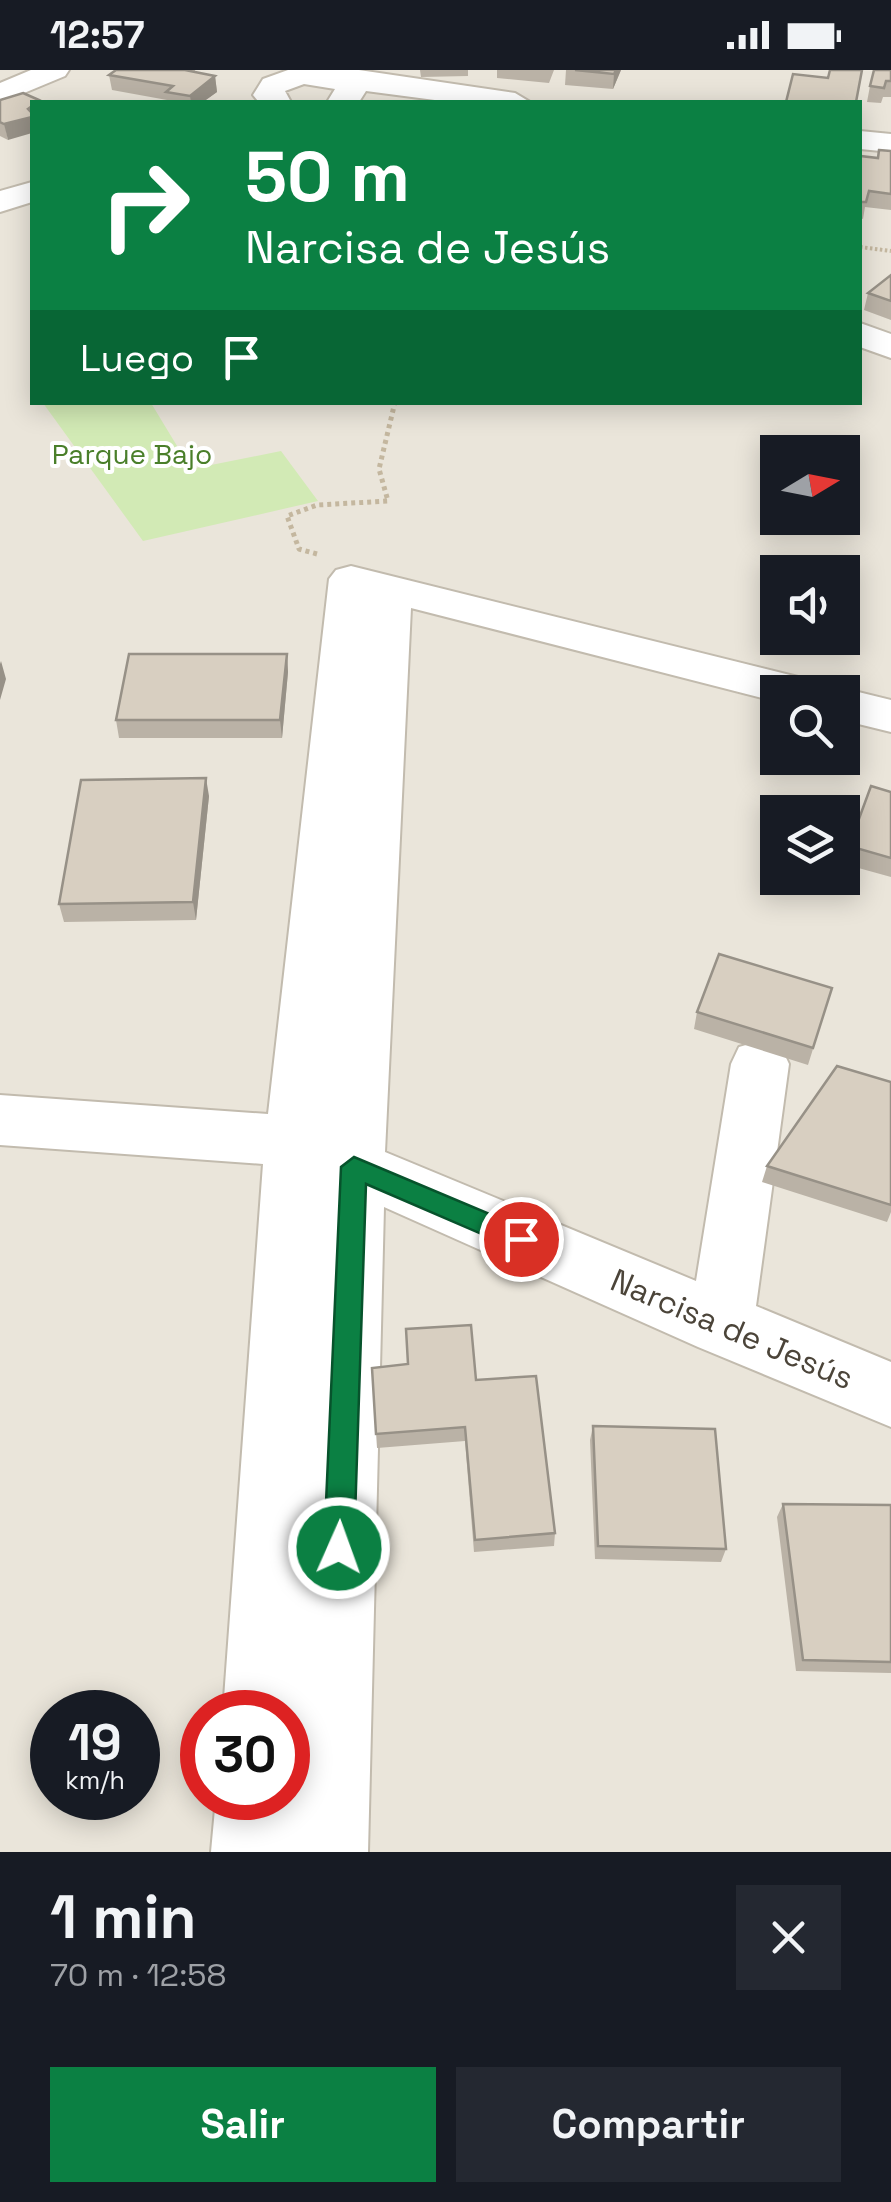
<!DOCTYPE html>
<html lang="es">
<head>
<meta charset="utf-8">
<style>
	:root { --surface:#171b24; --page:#242831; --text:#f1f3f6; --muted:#9ea1a6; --accent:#0b8043 }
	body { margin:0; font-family:"Space Grotesk",sans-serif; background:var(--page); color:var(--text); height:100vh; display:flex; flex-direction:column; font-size:38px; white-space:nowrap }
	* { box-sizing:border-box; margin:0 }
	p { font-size:32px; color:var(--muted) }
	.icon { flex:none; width:55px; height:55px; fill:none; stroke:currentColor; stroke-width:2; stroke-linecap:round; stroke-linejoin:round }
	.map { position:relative; height:1782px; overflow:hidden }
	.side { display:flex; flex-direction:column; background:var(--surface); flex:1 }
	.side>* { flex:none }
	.hud { position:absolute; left:30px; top:30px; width:832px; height:305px; border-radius:0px; box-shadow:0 5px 25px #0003; background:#0b8043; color:#fff; overflow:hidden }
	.needle { width:65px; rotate:80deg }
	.buttons { position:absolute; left:760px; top:365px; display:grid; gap:20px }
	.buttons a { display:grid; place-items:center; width:100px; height:100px; border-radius:0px; background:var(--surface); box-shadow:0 5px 25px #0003; font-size:50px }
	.speed { position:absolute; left:30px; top:1620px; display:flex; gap:20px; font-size:50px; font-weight:700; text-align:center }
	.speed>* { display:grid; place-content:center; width:130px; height:130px; border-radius:50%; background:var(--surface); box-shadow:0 5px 25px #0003; line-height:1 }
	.speed small { font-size:25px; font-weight:400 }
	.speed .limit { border:15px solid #d22; background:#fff; color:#111 }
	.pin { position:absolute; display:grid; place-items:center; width:85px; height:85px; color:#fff; margin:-42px; border:5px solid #fff; border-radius:50%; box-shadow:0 2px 10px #0007 }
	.me { position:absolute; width:110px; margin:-55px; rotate:2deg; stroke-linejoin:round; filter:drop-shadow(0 0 8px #0008) }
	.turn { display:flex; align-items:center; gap:35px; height:210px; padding:0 50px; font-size:45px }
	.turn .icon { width:130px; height:130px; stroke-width:2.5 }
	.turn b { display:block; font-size:70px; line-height:85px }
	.then { display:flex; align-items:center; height:95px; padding:0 50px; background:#0003; gap:20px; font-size:38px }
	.round { display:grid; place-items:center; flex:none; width:105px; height:105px; border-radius:0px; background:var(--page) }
	.headline { display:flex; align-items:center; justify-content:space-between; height:170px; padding:0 50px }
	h1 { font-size:60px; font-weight:600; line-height:75px }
	.cta { display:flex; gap:20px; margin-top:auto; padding:20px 50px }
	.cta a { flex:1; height:115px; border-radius:0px; background:var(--accent); color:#fff; font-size:40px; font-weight:600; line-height:115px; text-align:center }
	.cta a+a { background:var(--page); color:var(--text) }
	.status { display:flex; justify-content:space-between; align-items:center; height:70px; padding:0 50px; background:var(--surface); direction:ltr }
	.status svg { height:28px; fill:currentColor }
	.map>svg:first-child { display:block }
</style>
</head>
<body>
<div class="status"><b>12:57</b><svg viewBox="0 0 49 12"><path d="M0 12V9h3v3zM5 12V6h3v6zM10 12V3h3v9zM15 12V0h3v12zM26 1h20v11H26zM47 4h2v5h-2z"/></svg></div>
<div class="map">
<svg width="891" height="1782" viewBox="0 0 891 1782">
	<rect width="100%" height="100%" fill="#f6f3ec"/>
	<path fill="#eae5da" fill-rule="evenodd" d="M0,0H891V1782H0ZM32,32H860V332H32ZM778,382H842V448H778ZM778,502H842V568H778ZM778,622H842V688H778ZM778,742H842V808H778ZM52,1642H138V1728H52ZM202,1642H288V1728H202Z"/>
	<path fill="#d2eab5" d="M43,333H151L191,399L281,381L318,431L143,471Z"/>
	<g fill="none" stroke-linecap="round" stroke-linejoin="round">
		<defs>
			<path id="minor" d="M31,0H69L65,6L0,33V13Z
				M288,0H359L515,23L530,32H450L366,21L359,32H327L335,19L304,14L285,21L291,32L258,31L253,25L263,9Z
				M860,61L891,64V82L860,79Z
				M32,112V132L0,142V121Z
				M860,253L891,264V288L860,277Z
				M351,496L798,607L815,611L822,622H778V632L411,538L385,1082L696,1211L731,994L739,977L760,971L781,977L789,994L756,1236L891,1292V1357L698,1277L384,1137L368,1782H211L216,1728H288V1708L290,1714L293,1657L288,1669V1642H223L263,1094L0,1075V1025L268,1044L329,509L336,500Z
				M842,618L891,630V662L842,650V622H827Z"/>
		</defs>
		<use href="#minor" stroke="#c2bbae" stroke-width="4"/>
		<path stroke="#c4b79f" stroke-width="4" stroke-dasharray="2.5 2.5" stroke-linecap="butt" d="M860,177L891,181"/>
		<path stroke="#c4b79f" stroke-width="5" stroke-dasharray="4 4" stroke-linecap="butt" d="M317,484L299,479L287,446L317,435L388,431L379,399L395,332"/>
		<use href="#minor" fill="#fff" fill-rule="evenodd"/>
	</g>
	<path fill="#bab2a6" d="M116,0H195V3L215,6L217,22L203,32H167V30L112,20L109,5Z
		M420,0H468V6L421,7Z
		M497,0H554L549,13L497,8Z
		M566,0H621L613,19L565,15Z
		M891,0V27H883L881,33L867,32L870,16Z
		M0,30L8,70L0,66Z
		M891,81V140L865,137L863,149L860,148V86L878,88Z
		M891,205V250L864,240L868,223Z
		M287,584L288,602L282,668H119L116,650Z
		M891,722V807L844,794L849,776Z
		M209,726L196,850L64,852L59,834Z
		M832,918L808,995L694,959L697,942Z
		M891,1012V1142L887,1152L762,1112L767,1096Z
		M372,1298L476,1310L555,1463L554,1476L474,1482L465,1371L377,1378Z
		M593,1356L726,1479L721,1492L595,1489L590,1370Z
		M783,1434L891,1435V1603L796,1601L777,1447Z"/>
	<path fill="#979187" d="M616,0H621L613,19L614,4Z
		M215,6L217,22L203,32H191L190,26Z
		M32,36V63L8,70L4,54Z
		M287,584L288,602L282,668L280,650Z
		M1,591L6,609L0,630V594Z
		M206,708L209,726L196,850L193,832Z"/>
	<path fill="#d8cfc1" stroke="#979187" stroke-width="2.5" d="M116,0H185L215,6L190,26L166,22L173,16L109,5Z
		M575,0H616L614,4Z
		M830,0H862L856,32H786L793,4L828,8Z
		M874,0H891V11H886L884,18L870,16Z
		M23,23L39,30L36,32H32V36L28,39L32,43V47L4,54L0,52V30Z
		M879,80L891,81V124L869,121L866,132H860V86L878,88Z
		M891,205V231L868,223Z
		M129,584H287L280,650H116Z
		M206,708L193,832L59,834L81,710Z
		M871,716L891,722V788L849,776Z
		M719,884L832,918L813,978L697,942Z
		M837,996L891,1012V1135L767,1096Z
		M471,1255L476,1310L536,1306L555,1463L475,1470L465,1357L376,1364L372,1298L408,1294L406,1259Z
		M593,1356L715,1359L726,1479L598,1476Z
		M783,1434L891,1435V1592L803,1590Z"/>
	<path fill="#0b8043" stroke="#07532c" stroke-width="2.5" d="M354,1087L530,1161L534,1169L530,1177L521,1181L366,1114L354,1478L349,1488L339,1492L328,1488L324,1478L341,1097Z"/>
	<g text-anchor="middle" stroke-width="8" stroke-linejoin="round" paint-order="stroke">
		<g font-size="28" fill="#4a7f2a" stroke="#fff">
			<text x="132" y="394">Parque Bajo</text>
		</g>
		<g font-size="32" fill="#4b4439" stroke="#fff">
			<text transform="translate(732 1259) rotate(23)" y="11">Narcisa de Jesús</text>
		</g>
	</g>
</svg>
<div class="buttons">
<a><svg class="needle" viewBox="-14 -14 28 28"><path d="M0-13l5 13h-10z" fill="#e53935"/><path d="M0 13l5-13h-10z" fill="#9ea1a6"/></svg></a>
<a><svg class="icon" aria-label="sound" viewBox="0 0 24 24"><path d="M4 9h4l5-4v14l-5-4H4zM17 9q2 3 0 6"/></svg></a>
<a><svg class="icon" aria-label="search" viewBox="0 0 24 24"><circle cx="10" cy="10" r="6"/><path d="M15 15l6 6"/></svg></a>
<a><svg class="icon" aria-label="layers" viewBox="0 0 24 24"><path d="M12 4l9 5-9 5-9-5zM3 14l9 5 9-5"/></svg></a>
</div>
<div class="speed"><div>19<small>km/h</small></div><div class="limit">30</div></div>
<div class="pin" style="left:521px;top:1169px;background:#d93025"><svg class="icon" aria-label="arrive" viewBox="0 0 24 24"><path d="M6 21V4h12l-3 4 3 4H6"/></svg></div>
<svg class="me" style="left:339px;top:1478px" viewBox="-20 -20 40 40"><circle r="17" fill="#0b8043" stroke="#fff" stroke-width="3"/><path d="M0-11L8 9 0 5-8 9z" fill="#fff"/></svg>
<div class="hud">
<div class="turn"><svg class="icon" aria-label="right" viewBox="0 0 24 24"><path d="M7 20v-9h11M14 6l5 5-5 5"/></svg><div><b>50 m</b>Narcisa de Jesús</div></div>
<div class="then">Luego<svg class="icon" aria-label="arrive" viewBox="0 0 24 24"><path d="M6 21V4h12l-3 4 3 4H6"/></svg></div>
</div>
</div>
<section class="side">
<div class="headline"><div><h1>1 min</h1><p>70 m · 12:58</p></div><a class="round"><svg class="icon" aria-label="close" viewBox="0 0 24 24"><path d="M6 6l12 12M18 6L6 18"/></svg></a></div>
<div class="cta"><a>Salir</a><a>Compartir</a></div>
</section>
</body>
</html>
